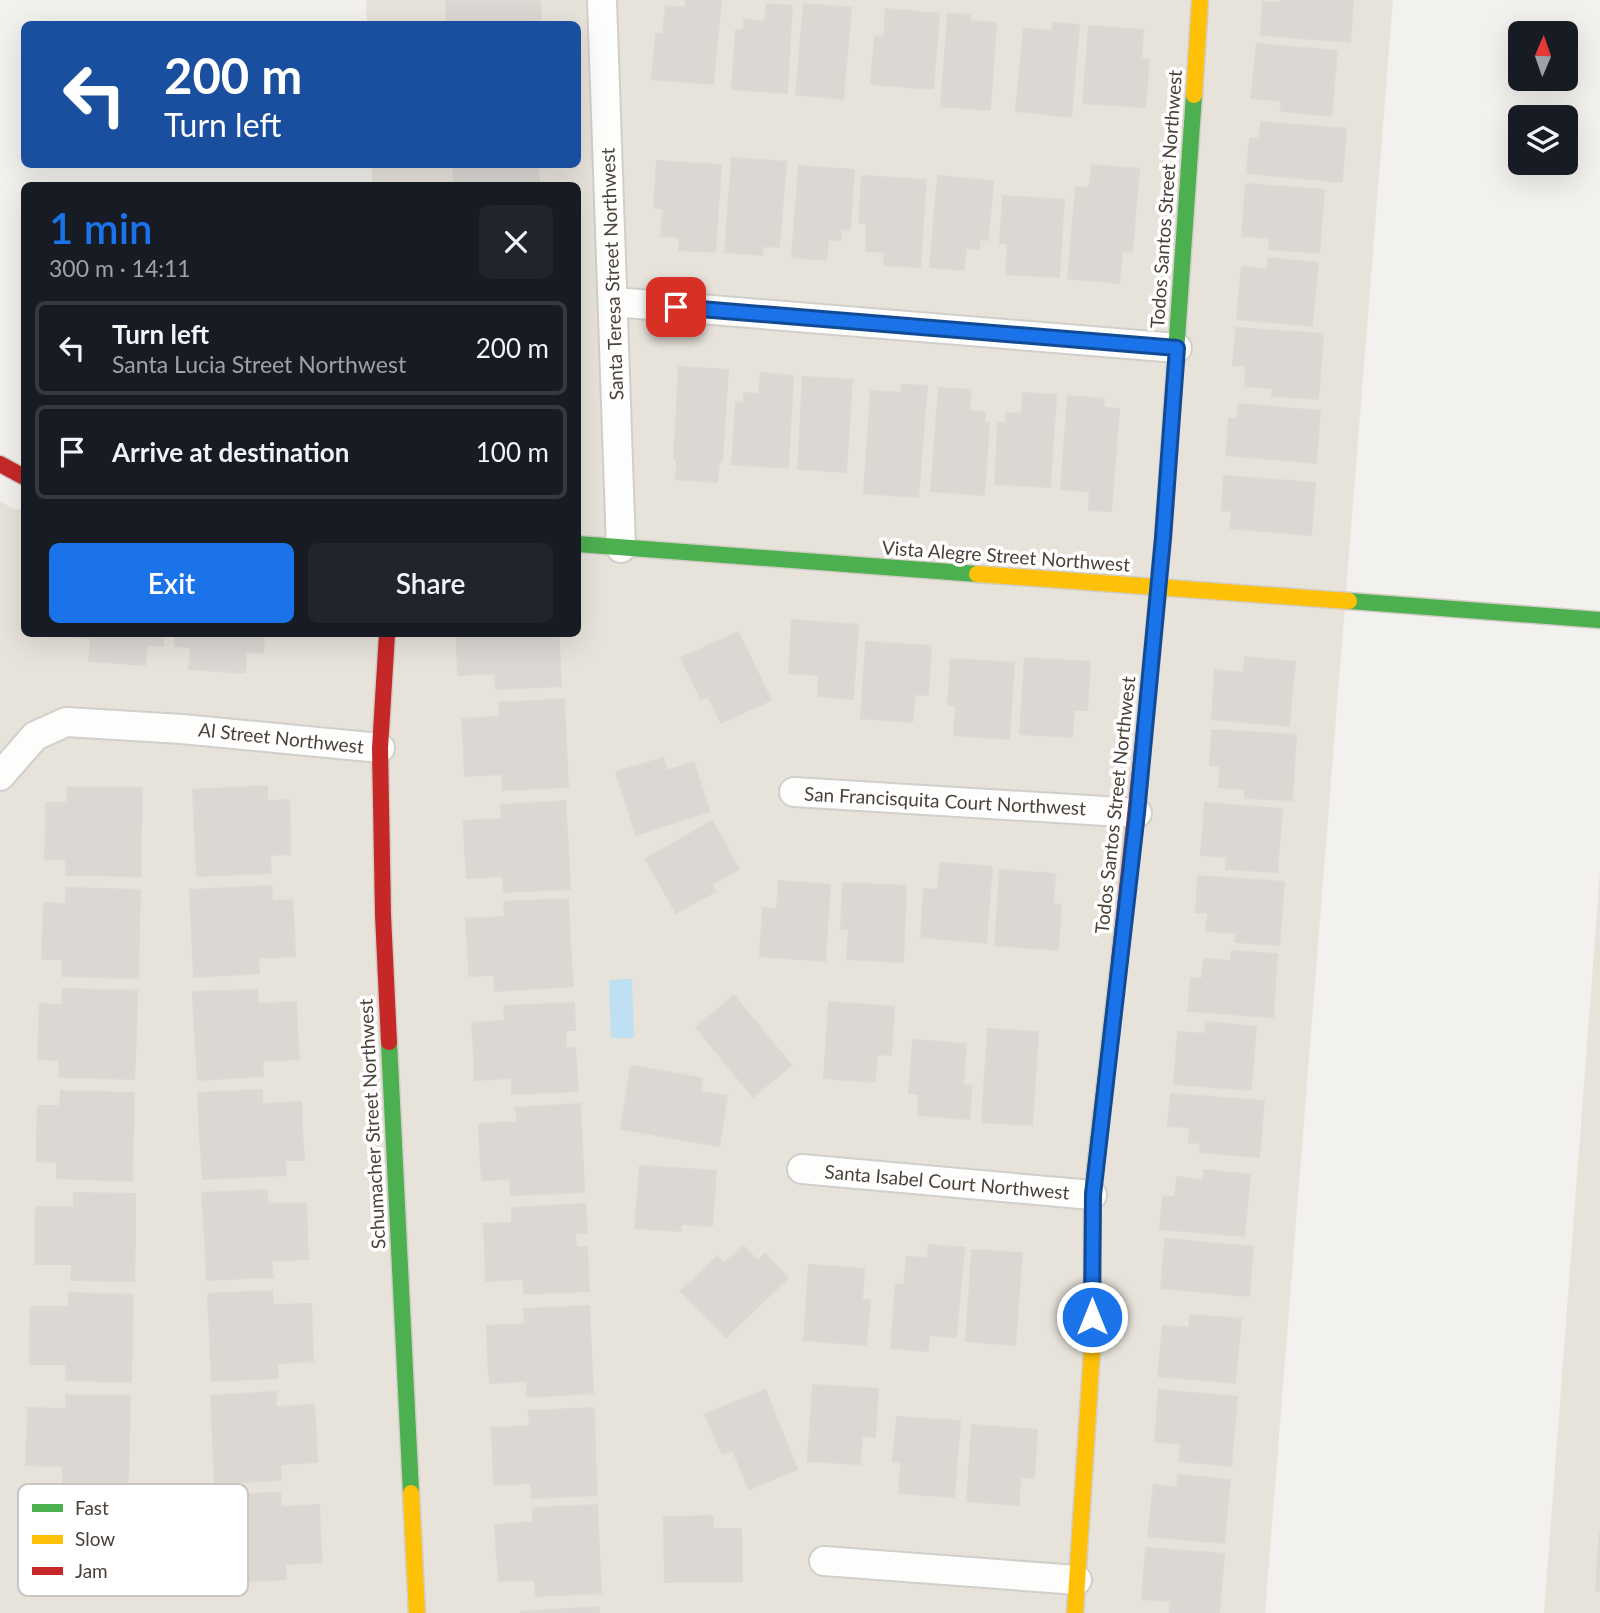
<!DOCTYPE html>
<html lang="en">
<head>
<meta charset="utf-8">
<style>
	:root { --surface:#171b24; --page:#20242c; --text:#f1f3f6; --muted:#9ea1a6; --line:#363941; --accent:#1a73e8 }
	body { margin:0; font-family:Lato,sans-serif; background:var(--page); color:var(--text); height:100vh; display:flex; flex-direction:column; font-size:26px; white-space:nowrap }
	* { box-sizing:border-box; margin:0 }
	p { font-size:23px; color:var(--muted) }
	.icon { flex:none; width:38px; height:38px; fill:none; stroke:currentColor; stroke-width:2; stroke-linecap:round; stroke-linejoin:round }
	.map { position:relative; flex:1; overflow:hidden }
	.panel { position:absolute; left:21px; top:182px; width:560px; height:455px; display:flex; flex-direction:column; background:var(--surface); border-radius:10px; box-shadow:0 7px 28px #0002 }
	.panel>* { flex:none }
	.top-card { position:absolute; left:21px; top:21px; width:560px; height:147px; border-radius:10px; box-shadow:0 7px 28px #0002; background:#1a4fa0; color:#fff; overflow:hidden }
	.needle { width:46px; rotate:2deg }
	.buttons { position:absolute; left:1508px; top:21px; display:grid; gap:14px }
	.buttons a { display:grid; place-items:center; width:70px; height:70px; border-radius:10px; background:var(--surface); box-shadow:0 7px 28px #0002; font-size:35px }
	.pin { position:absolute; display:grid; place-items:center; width:60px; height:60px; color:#fff; margin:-30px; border-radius:14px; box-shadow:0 4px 10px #0006 }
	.me { position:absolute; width:77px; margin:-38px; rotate:0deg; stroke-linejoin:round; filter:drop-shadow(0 0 5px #0008) }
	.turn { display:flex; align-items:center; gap:24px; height:147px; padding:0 28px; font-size:32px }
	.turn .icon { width:91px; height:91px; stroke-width:2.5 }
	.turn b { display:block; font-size:49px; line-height:60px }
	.round { display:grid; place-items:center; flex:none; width:74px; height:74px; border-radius:10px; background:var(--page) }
	.headline { display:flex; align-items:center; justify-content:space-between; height:119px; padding:0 28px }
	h1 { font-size:42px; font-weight:600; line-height:52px; color:var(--accent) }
	.action { display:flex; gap:14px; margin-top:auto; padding:14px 28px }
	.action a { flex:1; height:80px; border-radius:10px; background:var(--accent); color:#fff; font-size:28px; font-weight:600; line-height:80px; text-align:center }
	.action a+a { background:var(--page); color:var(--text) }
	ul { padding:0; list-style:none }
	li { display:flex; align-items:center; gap:21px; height:94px; margin:0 14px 10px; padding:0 14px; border:4px solid var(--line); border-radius:10px }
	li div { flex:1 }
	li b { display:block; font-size:26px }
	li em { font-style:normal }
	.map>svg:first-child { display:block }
</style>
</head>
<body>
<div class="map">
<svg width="1600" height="1613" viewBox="0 0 1600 1613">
	<rect width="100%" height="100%" fill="#f3f1ee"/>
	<path fill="#e7e3db" d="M366,0H1393L1265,1613H0V501L14,509H24V634H578V186L372,185V165L578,164V24H367Z
		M1600,872V1613H1544Z"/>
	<path fill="#bee0f2" d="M632,979L634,1038H611L609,980Z"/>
	<path fill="#dbd8d4" stroke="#dcd8d3" stroke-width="2" d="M446,0H540L541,21H528V24H447Z
		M686,0H721L713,84L652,79L656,34L663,35L666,6L685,8Z
		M1282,0H1353L1350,42L1261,35L1263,2L1282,3Z
		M767,4L792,6L787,93L732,89L736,30H744V20L765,21Z
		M804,4L851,8L843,99L796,94Z
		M886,9L939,14L933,89L871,84L875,36L884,37Z
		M948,14L970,15V21L996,23L990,110L941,106Z
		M1053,23L1079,25L1071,117L1016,111L1024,29L1052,31Z
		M1089,26L1143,30L1141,59H1149L1145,107L1083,103Z
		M1257,44L1337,51L1331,116L1281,111L1282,101L1251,98Z
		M1261,122L1346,129L1342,182L1247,173L1250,138L1259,139Z
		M732,158L786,162L779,247L763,246L762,255L725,252Z
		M657,161L721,165L715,252L679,250L680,237L661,236L663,208H654Z
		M453,164H547L538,165L539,181L454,185Z
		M1092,165L1139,169L1132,252L1122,251L1119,283L1068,278L1076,187L1089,188Z
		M799,166L854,170L850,230L841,229V240L828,239L826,260L792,257Z
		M862,176L926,180L920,267L884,265L885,252L866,251L867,223H859Z
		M938,176L993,181L988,240L980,239L979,249L966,248L964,270L930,267Z
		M1246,184L1324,190L1319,253L1269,249L1270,238L1242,236Z
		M1003,196L1064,200L1059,277L1006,274L1008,244L1000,243Z
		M1268,258L1318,263L1312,326L1237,319L1242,267L1268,270Z
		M1236,328L1323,334L1318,399L1272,396L1273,388L1245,386L1246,366L1233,365Z
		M679,367L728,370L722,462H719L717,482L676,479L677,461L674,459Z
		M761,373L793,376L788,468L732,464L736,403H744V393L759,394Z
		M803,377L852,380L846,472L798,469Z
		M902,385L927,386L918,497L864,493L871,391L901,393Z
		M939,388L971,390L969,411L985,412L984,423L989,424L984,495L931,491Z
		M1023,393L1056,395L1050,487L995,484L998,423H1006V413L1022,414Z
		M1068,396L1104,399L1103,408L1119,409L1111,511L1089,510L1090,491L1061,489Z
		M1239,404L1320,411L1316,463L1226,455L1229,419H1237Z
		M1224,476L1315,483L1311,535L1230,528L1232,511L1222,510Z
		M792,620L858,625L853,699L818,696L819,675L789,673Z
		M738,632L771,700L721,723L708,696L701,699L681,658Z
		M76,634H119L117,663L89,661L91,639L75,637Z
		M119,634H164L163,646L147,645L145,665L117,663Z
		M175,634H219L216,671L189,669L191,647L175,646Z
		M219,634H264L263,653L246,652L245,673L216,671Z
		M456,634H559V644L457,649Z
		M866,642L931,646L928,695L915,694L912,722L861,718Z
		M559,644L561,686L496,689L495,673L458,675L457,649Z
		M1245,657L1295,662L1289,726L1212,719L1215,670L1243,673Z
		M1025,658L1090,662L1087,710H1074L1072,737L1020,734Z
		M951,659L1014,663L1009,739L954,735L956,705H948Z
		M564,699L566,745L464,750L462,719L500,717L499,703Z
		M1212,730L1296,735L1292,800L1245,798V789L1219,787L1220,766L1210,765Z
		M566,745L568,787L503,790L502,774L465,776L464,750Z
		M663,758L667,771L694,762L709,811L636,835L616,772Z
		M267,786V801L289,800L290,829L195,832L193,790Z
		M68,787L142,788L141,831L46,830V803H67Z
		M565,801L568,847L465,851L464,821L502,819L501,805Z
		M1205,803L1282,809L1277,872L1226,869L1227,857L1201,855Z
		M712,821L739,869L712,884L716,891L676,913L646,859Z
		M290,829V854L270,855L271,873L197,876L195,832Z
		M46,830L141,831V876L66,875V859H45Z
		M568,847L570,889L504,892L503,876L467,878L465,851Z
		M940,863L992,867L986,943L921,937L924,889L938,890Z
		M1000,870L1055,874L1053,904L1061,905L1058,950L995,945Z
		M1198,876L1284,882L1279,945L1235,942L1236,933L1206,931L1208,913L1196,912Z
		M779,881L830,885L825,961L760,956L763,908L777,909Z
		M843,883L906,886L903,962L847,959L849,929H841Z
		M271,886L272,901L292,900L294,929L192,934L190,890Z
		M66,888L140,890L139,933L43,930L44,903L66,904Z
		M568,899L570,944L468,949L466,919L505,917L504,902Z
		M294,929L295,956L258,958L259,973L194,977L192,934Z
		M43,930L139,933L138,978L62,976L63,959H42Z
		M570,944L573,986L495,991L494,975L469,976L468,949Z
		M1232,951L1277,954L1273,1017L1188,1011L1191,978L1202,979L1204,959L1231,961Z
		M63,989L137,991L136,1034L39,1031L40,1004L62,1005Z
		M257,990L258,1004L296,1002L297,1031L195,1036L193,992Z
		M734,996L791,1065L753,1097L696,1027Z
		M829,1002L894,1007L891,1055L877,1054L875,1082L824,1078Z
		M574,1003L575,1030H565L566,1049L474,1053L472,1023L505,1021L504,1006Z
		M1206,1022L1256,1027L1251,1090L1174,1084L1178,1032L1205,1034Z
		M988,1029L1038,1032L1032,1125L982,1122Z
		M39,1031L136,1034L134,1079L59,1077V1060L38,1059Z
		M297,1031L299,1059L262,1061L263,1076L198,1080L195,1036Z
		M913,1040L966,1044L963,1085L972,1086L969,1119L918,1115L919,1094L909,1093Z
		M575,1048L578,1091L512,1094V1078L475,1080L474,1053Z
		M631,1066L702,1078L700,1092L727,1096L719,1146L621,1129Z
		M262,1090V1104L301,1102L302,1132L200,1137L198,1093Z
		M61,1091L134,1093L133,1136L37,1133L38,1106H60Z
		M1171,1094L1264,1101L1259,1157L1200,1152L1201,1143L1189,1142L1190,1127L1168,1126Z
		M580,1104L582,1146L480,1151L479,1124L517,1122L516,1108Z
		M302,1132L304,1160H285L286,1175L203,1179L200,1137Z
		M37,1133L133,1136L132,1181L57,1178V1162L37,1161Z
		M582,1146L584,1192L511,1195L510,1179L482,1180L480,1151Z
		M640,1166L716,1171L712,1226L681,1224V1231L635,1228Z
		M1204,1170L1250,1175L1244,1236L1160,1229L1163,1196L1175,1197L1177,1177L1203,1180Z
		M267,1190L268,1204L306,1203L307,1233L205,1238L202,1193Z
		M74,1193L135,1194V1237L35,1235L36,1207H74Z
		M585,1204L587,1233H575L576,1248L485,1252L484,1224L512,1223V1208Z
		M307,1233L308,1259L271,1261L273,1277L207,1280L205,1238Z
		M35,1235L135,1237L134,1281L71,1280L72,1264H35Z
		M1165,1239L1253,1247L1249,1296L1161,1288Z
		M929,1245L964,1248L956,1337L929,1335L928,1351L891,1348L896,1284L904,1285L907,1257L928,1258Z
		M743,1246L758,1261L765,1254L788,1278L726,1337L681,1291L717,1257L724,1264Z
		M587,1247L589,1291L524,1294L523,1279L486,1281L485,1252Z
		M972,1250L1022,1253L1015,1345L966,1341Z
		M809,1265L864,1269L862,1300H870L866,1345L804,1340Z
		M272,1291L273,1305L311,1304L312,1334L210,1339L208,1294Z
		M69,1293L133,1295L132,1338L30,1336L31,1307H69Z
		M589,1306L591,1352L488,1357L487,1326L525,1324L524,1309Z
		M1190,1315L1241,1319L1235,1383L1158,1376L1163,1326L1189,1328Z
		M312,1334L313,1361L277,1363L278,1378L212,1381L210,1339Z
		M30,1336L132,1338L131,1382L66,1380V1364H30Z
		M591,1352L593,1393L527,1397V1381L490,1383L488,1357Z
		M813,1385L878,1389L875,1437L862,1436L860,1464L808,1461Z
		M765,1390L797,1469L749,1489L733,1450L722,1454L705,1414Z
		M1159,1390L1237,1397L1231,1466L1179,1461L1181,1444L1155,1441Z
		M276,1392V1407L314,1405L316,1436L213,1441L211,1396Z
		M66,1395L130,1396L129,1440L27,1438L28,1408L66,1409Z
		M594,1408L595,1453L493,1459L492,1428L530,1426L529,1411Z
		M897,1417L960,1421L954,1497L899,1493L901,1462H893Z
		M972,1425L1037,1430L1034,1478L1020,1477L1019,1505L967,1501Z
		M316,1436L317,1462L280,1464L281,1480L215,1483L213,1441Z
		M27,1438L129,1440L128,1483L63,1482V1466L26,1465Z
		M595,1453L597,1495L532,1498L531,1483L494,1485L493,1459Z
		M1179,1475L1230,1480L1224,1543L1148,1536L1154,1485L1177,1488Z
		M280,1493L281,1507L319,1505L320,1536L218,1541L215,1495Z
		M597,1505L599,1550L497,1555L495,1525L533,1522V1508Z
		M713,1516V1529H741L742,1581L665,1582L664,1517Z
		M1600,1533V1591L1596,1590Z
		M320,1536L322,1562L285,1564L286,1579L220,1583L218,1541Z
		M1146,1548L1224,1554L1219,1613L1170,1612L1171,1601L1142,1599Z
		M599,1550L601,1593L536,1596L535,1580L499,1581L497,1555Z
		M598,1607L599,1613H521V1612Z"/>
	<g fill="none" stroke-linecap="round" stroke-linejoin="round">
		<defs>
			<path id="street" d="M602,0L621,548
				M614,302L1177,348
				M0,776L35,736L66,722L182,729L380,748
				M794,792L1137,813
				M802,1169L1092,1195
				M824,1561L1077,1580"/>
			<path id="fast" d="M578,544L977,574
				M1349,601L1600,620
				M1147,705L1163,538L1194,95
				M389,1042L411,1493
				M1092,1350V1195L1119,962"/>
			<path id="slow" d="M1194,95L1200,0
				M977,574L1349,601
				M411,1493L417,1613
				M1075,1613L1092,1350"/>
			<path id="jam" d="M0,464L24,477
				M387,634L380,748L383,915L389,1042
				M1119,962L1147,705"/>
		</defs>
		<use href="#street" stroke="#d1cfcb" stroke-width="32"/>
		<use href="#fast" stroke="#d3cec5" stroke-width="19"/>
		<use href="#slow" stroke="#d3cec5" stroke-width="19"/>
		<use href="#jam" stroke="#d3cec5" stroke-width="19"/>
		<use href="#street" stroke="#fdfdfc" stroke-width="28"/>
		<use href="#fast" stroke="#4caf50" stroke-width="16"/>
		<use href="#slow" stroke="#ffc107" stroke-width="16"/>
		<use href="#jam" stroke="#c62828" stroke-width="16"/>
	</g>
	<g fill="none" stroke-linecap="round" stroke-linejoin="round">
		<defs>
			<path id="route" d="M676,307L1177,348L1163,538L1137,813L1093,1195L1092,1317"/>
		</defs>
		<use href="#route" stroke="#114b97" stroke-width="18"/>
		<use href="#route" stroke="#1a73e8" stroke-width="12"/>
	</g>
	<g text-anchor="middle" stroke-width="7" stroke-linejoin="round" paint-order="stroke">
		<g font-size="19" fill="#4b4238" stroke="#fff">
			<text transform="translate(1166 199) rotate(-86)" y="7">Todos Santos Street Northwest</text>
			<text transform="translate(612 274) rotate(-92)" y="7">Santa Teresa Street Northwest</text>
			<text transform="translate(1006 556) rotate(4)" y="7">Vista Alegre Street Northwest</text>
			<text transform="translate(281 738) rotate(6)" y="7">Al Street Northwest</text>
			<text transform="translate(945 801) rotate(3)" y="7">San Francisquita Court Northwest</text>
			<text transform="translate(1115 805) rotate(-84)" y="7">Todos Santos Street Northwest</text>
			<text transform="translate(372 1124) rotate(-93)" y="7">Schumacher Street Northwest</text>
			<text transform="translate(947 1182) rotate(5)" y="7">Santa Isabel Court Northwest</text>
		</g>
	</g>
	<rect x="18" y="1484" width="230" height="112" rx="10" fill="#fff" stroke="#c9c6c3" stroke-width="2"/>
	<rect x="32" y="1504" width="31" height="8" fill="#4caf50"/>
	<rect x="32" y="1535" width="31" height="9" fill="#ffc107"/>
	<rect x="32" y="1567" width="31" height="8" fill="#c62828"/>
	<g font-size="19" fill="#4b4238">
		<text x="75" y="1515">Fast</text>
		<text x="75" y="1546">Slow</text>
		<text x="75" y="1578">Jam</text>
	</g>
</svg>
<div class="buttons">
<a><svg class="needle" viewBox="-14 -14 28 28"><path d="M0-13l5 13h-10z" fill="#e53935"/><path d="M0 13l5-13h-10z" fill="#9ea1a6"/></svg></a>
<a><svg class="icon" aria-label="layers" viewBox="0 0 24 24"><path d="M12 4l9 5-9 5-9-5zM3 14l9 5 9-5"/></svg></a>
</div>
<div class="pin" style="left:676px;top:307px;background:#d93025"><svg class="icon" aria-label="arrive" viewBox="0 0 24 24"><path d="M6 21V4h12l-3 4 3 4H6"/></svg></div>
<svg class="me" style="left:1092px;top:1317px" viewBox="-20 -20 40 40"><circle r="17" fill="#1a73e8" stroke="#fff" stroke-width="3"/><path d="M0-11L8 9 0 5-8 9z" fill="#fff"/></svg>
<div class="top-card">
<div class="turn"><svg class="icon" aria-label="left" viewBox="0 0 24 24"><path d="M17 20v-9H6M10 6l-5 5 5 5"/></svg><div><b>200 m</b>Turn left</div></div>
</div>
<section class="panel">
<div class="headline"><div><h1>1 min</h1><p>300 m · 14:11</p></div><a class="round"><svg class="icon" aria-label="close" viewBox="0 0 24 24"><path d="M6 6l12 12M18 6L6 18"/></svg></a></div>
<ul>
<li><svg class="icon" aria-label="left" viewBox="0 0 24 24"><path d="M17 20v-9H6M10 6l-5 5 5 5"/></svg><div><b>Turn left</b><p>Santa Lucia Street Northwest</p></div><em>200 m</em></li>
<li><svg class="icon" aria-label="arrive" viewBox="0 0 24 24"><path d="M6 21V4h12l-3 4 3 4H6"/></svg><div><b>Arrive at destination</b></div><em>100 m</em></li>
</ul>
<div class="action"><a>Exit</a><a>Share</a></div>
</section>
</div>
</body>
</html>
